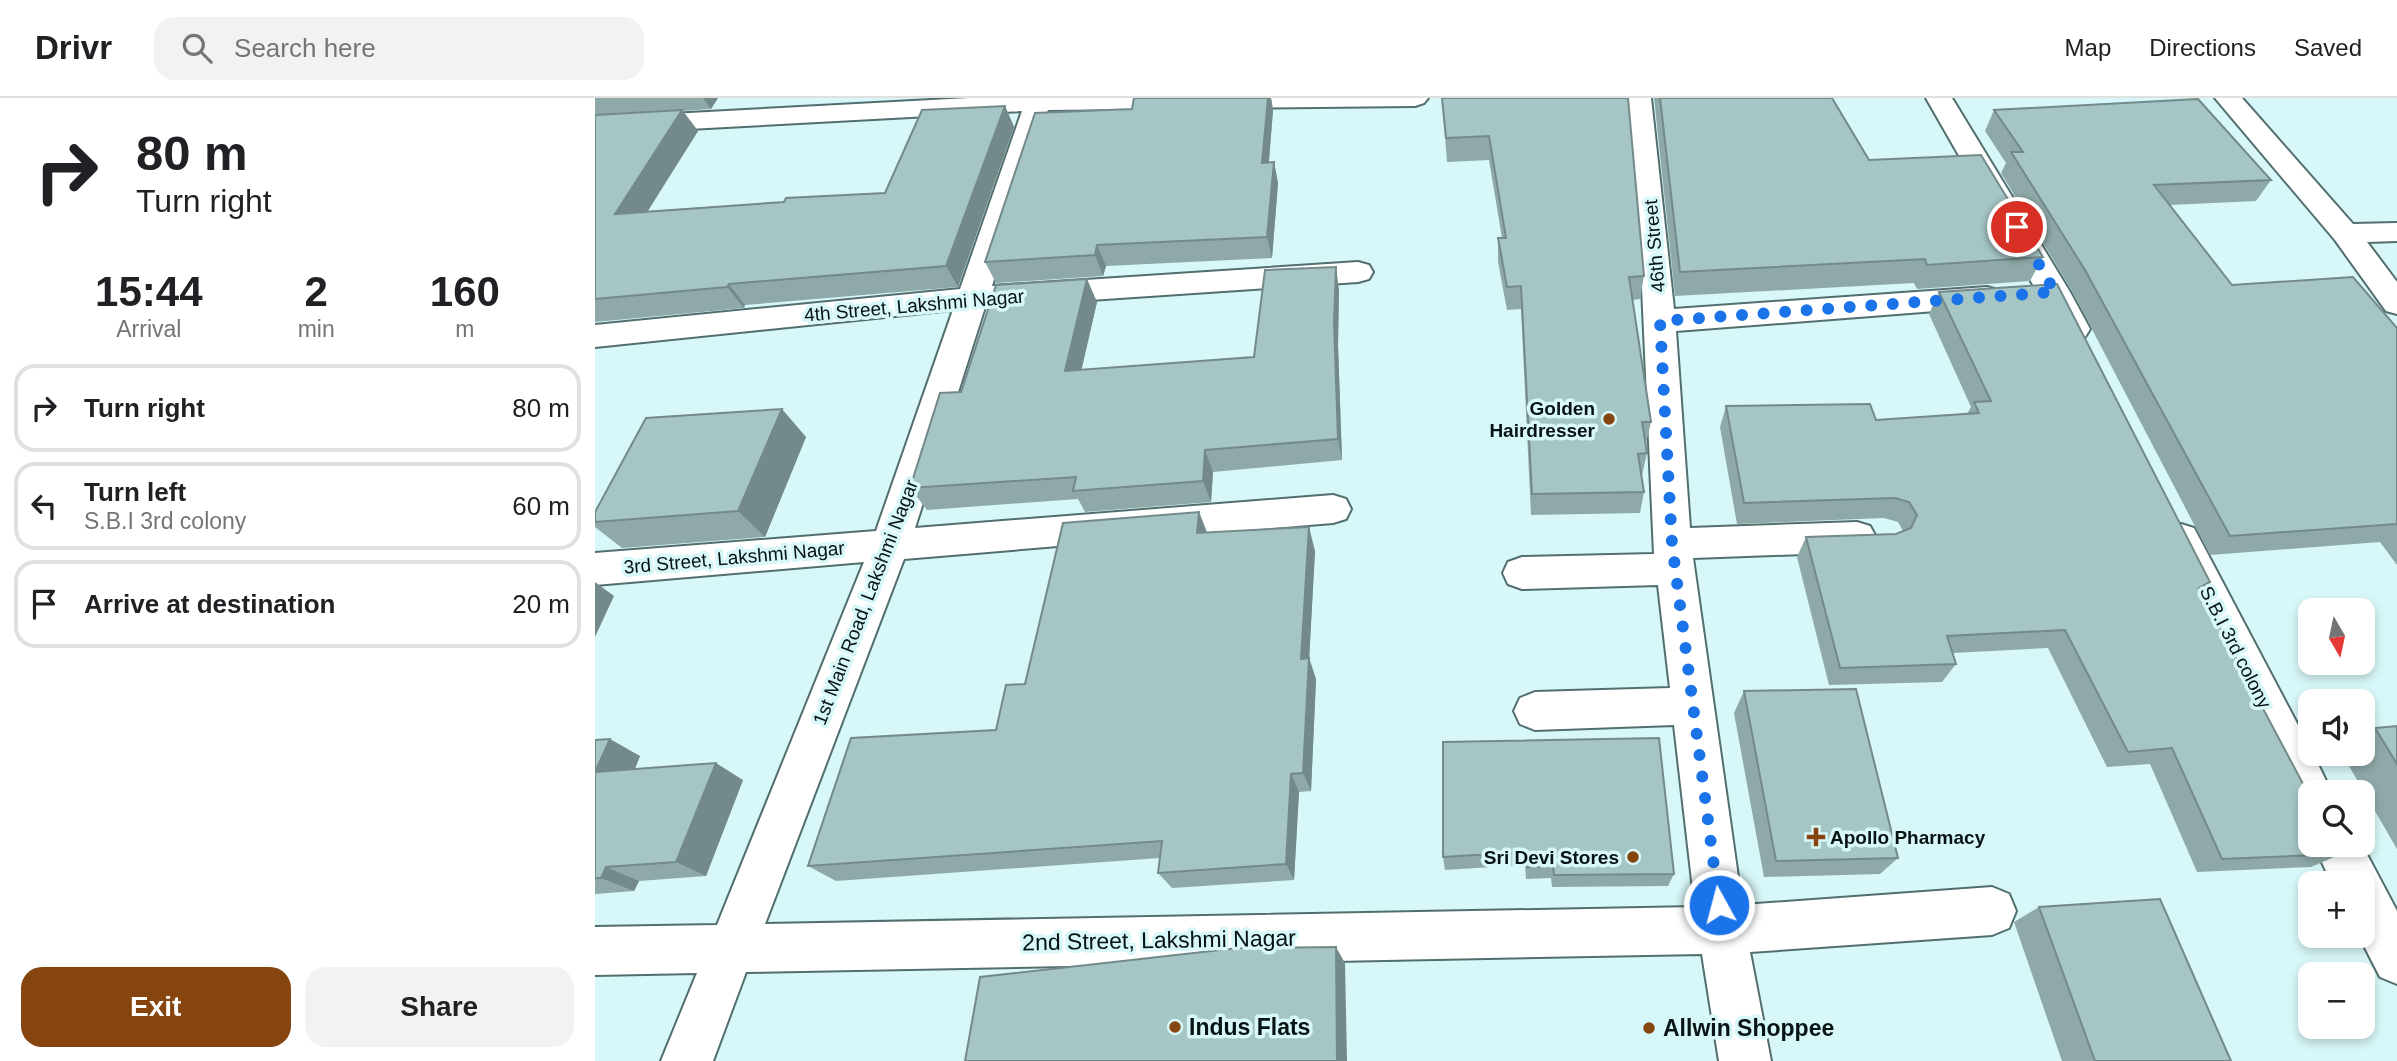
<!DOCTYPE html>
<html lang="en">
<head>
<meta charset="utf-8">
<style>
	:root { --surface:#fff; --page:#f2f2f2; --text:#202124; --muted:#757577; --line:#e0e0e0; --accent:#86450f }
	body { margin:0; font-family:Arial,sans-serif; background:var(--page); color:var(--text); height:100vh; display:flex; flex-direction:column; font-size:26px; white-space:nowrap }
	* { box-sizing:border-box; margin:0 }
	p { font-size:23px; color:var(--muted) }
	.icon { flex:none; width:38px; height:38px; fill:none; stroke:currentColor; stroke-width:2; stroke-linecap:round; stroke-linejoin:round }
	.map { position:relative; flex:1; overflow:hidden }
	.sheet { display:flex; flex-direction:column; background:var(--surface); width:595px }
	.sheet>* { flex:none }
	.guide { background:#fff; color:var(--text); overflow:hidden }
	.needle { width:46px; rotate:171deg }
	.buttons { position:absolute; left:1703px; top:500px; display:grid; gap:14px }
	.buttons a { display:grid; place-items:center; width:77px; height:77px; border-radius:14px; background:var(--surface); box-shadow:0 4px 10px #0003; font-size:35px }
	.pin { position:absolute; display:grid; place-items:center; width:60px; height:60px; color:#fff; margin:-30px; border:4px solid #fff; border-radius:50%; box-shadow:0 2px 7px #0007 }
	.me { position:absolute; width:77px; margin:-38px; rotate:353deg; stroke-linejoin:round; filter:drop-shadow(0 0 5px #0008) }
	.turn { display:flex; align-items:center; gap:24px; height:147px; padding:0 21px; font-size:32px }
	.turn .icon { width:91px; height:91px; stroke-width:2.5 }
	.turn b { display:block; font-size:49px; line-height:60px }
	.eta { display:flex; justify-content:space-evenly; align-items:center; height:119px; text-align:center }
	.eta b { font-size:42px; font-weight:700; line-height:49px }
	.cta { display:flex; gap:14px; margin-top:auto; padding:14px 21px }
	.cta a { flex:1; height:80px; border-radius:21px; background:var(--accent); color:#fff; font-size:28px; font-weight:700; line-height:80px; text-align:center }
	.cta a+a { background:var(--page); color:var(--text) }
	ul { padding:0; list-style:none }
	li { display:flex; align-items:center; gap:21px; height:88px; margin:0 14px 10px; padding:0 7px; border:4px solid var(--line); border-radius:21px }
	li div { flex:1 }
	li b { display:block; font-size:26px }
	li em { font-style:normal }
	header { display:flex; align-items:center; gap:42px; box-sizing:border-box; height:98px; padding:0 35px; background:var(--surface); border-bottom:2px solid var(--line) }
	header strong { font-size:33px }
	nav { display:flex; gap:38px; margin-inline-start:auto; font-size:24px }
	.search { width:490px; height:63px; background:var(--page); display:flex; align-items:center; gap:18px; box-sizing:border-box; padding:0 24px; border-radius:21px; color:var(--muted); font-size:26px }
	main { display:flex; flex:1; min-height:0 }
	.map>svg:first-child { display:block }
</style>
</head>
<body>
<header>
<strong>Drivr</strong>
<div class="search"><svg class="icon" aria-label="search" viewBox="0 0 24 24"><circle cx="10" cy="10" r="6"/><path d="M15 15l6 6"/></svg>Search here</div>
<nav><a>Map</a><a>Directions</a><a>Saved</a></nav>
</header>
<main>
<section class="sheet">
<div class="guide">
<div class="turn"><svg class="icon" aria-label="right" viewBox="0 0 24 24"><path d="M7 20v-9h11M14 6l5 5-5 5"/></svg><div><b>80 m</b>Turn right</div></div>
</div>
<div class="eta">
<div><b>15:44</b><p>Arrival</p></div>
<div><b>2</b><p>min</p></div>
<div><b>160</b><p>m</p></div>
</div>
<ul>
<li><svg class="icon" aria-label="right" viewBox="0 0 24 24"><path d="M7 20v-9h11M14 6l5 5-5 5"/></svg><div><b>Turn right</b></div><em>80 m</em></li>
<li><svg class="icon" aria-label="left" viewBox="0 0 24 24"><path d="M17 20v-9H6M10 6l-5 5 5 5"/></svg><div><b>Turn left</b><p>S.B.I 3rd colony</p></div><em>60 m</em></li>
<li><svg class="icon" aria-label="arrive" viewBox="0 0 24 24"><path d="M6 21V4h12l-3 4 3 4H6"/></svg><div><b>Arrive at destination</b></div><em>20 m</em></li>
</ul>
<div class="cta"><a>Exit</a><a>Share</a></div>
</section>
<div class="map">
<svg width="1802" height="963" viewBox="0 0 1802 963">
	<rect width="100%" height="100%" fill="#d8f7f8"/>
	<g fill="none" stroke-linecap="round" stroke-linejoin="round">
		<defs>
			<path id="street" d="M374,0H833L829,5L820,8L453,12L397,188L763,164L774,167L778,174L774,181L763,184L390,209L320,430L738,397L751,401L756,411L751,421L738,425L309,461L170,826L1100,809L1079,627L940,632L925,626L919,613L925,600L940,594L1075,590L1063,487L927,491L913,486L908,475L913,464L927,459L1059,456L1046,167L1030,0H1056L1079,211L1392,189L1403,192L1407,199L1403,206L1392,209L1081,233L1095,430L1262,424L1275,428L1281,439L1275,450L1262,454L1098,460L1147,807L1397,789L1414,796L1421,813L1414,830L1397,837L1155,854L1176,963H1124L1107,856L151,874L118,963H66L102,875L0,877V829L122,827L269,464L0,487V455L281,433L358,212L0,249V227L365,191L427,13L0,36V20Z
				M1331,0H1357L1475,194L1495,231L1490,239L1479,242L1468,239Z
				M1620,0H1647L1758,126L1802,125V143L1772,144L1802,184V216L1791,213L1740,142Z
				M1586,426L1599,430L1715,650V656H1718L1737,695H1715V716L1699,710L1567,441L1573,430Z
				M1719,747H1767L1802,813V886L1785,879L1764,838H1768V786H1737Z"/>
		</defs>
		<use href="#street" stroke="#536e6f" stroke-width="4"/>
		<use href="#street" fill="#fff" fill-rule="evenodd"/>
	</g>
	<path fill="#8fa9a9" d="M0,0H123L116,11L88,13L103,33L53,113L189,104L290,95L410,8L419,29L363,189L150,207L149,210L0,224Z
		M539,0H676L678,12L674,64H679L683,85L677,160L511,168L508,178L401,185L390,164L537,11Z
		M847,0H1033L1049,178L1045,201L1037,202L1056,324L1051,346H1050L1052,355L1047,377H1046L1049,394L1045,415L936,417L926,211L912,212L903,164V140H907L894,62L852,64Z
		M1059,0H1237L1274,62L1448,159L1435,183L1322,191L1319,185L1080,198Z
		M1399,12L1676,82L1661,103L1575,107L1637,187L1802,230V467L1785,444L1615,457L1477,193L1406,75L1411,65L1390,33Z
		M744,192L743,247L747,362L618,374L616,404L490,414L483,401L332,412L315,390L366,294L502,204L486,272L659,259Z
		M1344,194L1615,484L1605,493L1746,756L1716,769L1602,774L1555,666L1512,669L1453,550L1358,555L1361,566L1347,584L1234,587L1202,459L1211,439L1301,436L1308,433L1303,424L1289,420L1142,426L1125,329L1131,308L1281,322L1372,316L1376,309L1334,216Z
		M211,339L170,439L27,450L0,429V414Z
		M604,414L612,434L720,453L714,560L721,581L716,693L704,694L699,782L577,790L563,775L565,760L241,783L213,768L401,632L430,586Z
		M1149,593L1303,760L1285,776L1169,779L1139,615Z
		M1802,628V751L1747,656H1768V637L1780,630Z
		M0,642L45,658L40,671L148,682L111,778L44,783L39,793L0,796Z
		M848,644L1079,776L1073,788L957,789L956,780L931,781L930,767L850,772L848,759Z
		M1444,809L1636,963H1467L1419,824Z"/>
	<path fill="#748a8a" d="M108,0H123L116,11Z
		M673,0H676L678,12L672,86L667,65Z
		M410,8L419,29L363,189L351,168Z
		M87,12L103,33L38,136L20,116Z
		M679,64L683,85L677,160L672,139Z
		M502,147L511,168L508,178L500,157Z
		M741,169L744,192L743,247L747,362L743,341L739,224Z
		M492,181L502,204L481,296L470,273Z
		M134,186L150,207L149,210L132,189Z
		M187,311L211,339L170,439L143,413Z
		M610,352L618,374L616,404L608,383Z
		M604,414L613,438L602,435Z
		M714,429L720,453L713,582L706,561Z
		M0,484L19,498L0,539Z
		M714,560L721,581L716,693L708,675Z
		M15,641L45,658L32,690L0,674Z
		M121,665L148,682L111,778L81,764Z
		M696,676L704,694L699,782L691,766Z
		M11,769L44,783L39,793L6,780Z
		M741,849L750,865L752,963H742Z"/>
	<path fill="#a6c5c5" stroke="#748a8a" stroke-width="2" d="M539,0H673L667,65L679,64L672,139L502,147L500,157L390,164L440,15L537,11Z
		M847,0H1033L1049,178L1034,179L1056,324H1047L1052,355L1043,356L1049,394L937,396L926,188L912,189L903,140H911L894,38L851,40Z
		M1065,0H1237L1274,62L1386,57L1448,159L1332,167L1330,161L1085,174Z
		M1603,1L1676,82L1559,87L1637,187L1758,179L1802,230V426L1635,438L1490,172L1416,54H1428L1399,12Z
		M410,8L351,168L134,186L132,189L0,201V17L87,12L20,116L189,104L191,100L290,95L327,12Z
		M741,169L739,224L743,341L610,352L608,383L478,393L481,379L315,390L345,295L366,294L401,187L492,181L470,273L659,259L670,172Z
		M1462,186L1615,484L1604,490L1715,699V747H1741L1746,756L1627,761L1577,650L1533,654L1470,532L1352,538L1361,566L1245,570L1211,439L1301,436L1316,430L1322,417L1314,404L1300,400L1149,405L1131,308L1275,306L1281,322L1384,315L1379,304L1396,303L1344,194Z
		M187,311L143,413L0,424V414L51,320Z
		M604,414L602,435L714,429L706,561L714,560L708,675L696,676L691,766L563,775L567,743L213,768L256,640L401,632L411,587L430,586L468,425Z
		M1261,591L1303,760L1181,763L1149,593Z
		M1802,628V666L1780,630Z
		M1064,640L1079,776L959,777L958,768L932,769L931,754L848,759V644Z
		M15,641L0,674V642Z
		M121,665L81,764L11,769L6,780H0V674Z
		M1565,801L1636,963H1500L1444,809Z
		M741,849L742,963H370L385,879L643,850Z"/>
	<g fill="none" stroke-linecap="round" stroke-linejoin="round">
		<path stroke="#1a73e8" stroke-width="12" stroke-dasharray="0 21.6" d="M1124,807L1077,446L1065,223L1460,194L1422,129"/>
	</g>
	<g fill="#86450f" stroke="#d8f7f8" stroke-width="2.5">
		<circle cx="1014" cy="321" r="7"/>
		<path d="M1217.5 728.5h7v7h7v7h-7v7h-7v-7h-7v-7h7z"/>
		<circle cx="1038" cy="759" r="7"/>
		<circle cx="580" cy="929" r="7"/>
		<circle cx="1054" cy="930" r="7"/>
	</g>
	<g text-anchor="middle" stroke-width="7" stroke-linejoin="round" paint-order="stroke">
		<g font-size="19" fill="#081313" stroke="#d8f7f8">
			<text transform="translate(1059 148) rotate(-95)" y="7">46th Street</text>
			<text transform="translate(319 207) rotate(-5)" y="7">4th Street, Lakshmi Nagar</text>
			<text transform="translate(139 459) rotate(-5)" y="7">3rd Street, Lakshmi Nagar</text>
			<text transform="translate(270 504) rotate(-69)" y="7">1st Main Road, Lakshmi Nagar</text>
			<text transform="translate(1641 549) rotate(63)" y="7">S.B.I 3rd colony</text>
		</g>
		<g font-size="19" font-weight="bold" fill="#081313" stroke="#d8f7f8" text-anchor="end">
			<text x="1000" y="317">Golden<tspan x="1000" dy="22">Hairdresser</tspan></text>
			<text x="1235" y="746" text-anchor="start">Apollo Pharmacy</text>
			<text x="1024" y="766">Sri Devi Stores</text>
		</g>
		<g font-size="23" fill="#081313" stroke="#d8f7f8">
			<text transform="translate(564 842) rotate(-1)" y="8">2nd Street, Lakshmi Nagar</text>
		</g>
		<g font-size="23" font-weight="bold" fill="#081313" stroke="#d8f7f8" text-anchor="start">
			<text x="594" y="937">Indus Flats</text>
			<text x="1068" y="938">Allwin Shoppee</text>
		</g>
	</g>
</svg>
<div class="buttons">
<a><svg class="needle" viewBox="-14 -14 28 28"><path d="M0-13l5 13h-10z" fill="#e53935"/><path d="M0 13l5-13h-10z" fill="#757577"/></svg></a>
<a><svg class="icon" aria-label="sound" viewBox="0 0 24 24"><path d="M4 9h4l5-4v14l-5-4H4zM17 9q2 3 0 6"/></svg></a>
<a><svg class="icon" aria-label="search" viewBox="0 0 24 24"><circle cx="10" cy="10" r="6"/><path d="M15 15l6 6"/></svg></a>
<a>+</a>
<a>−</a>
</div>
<div class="pin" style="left:1422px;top:129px;background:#d93025"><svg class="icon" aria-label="arrive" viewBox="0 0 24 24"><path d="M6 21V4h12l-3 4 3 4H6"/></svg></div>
<svg class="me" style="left:1124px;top:807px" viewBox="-20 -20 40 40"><circle r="17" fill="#1a73e8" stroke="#fff" stroke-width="3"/><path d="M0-11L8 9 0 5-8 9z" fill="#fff"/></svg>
</div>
</main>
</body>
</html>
